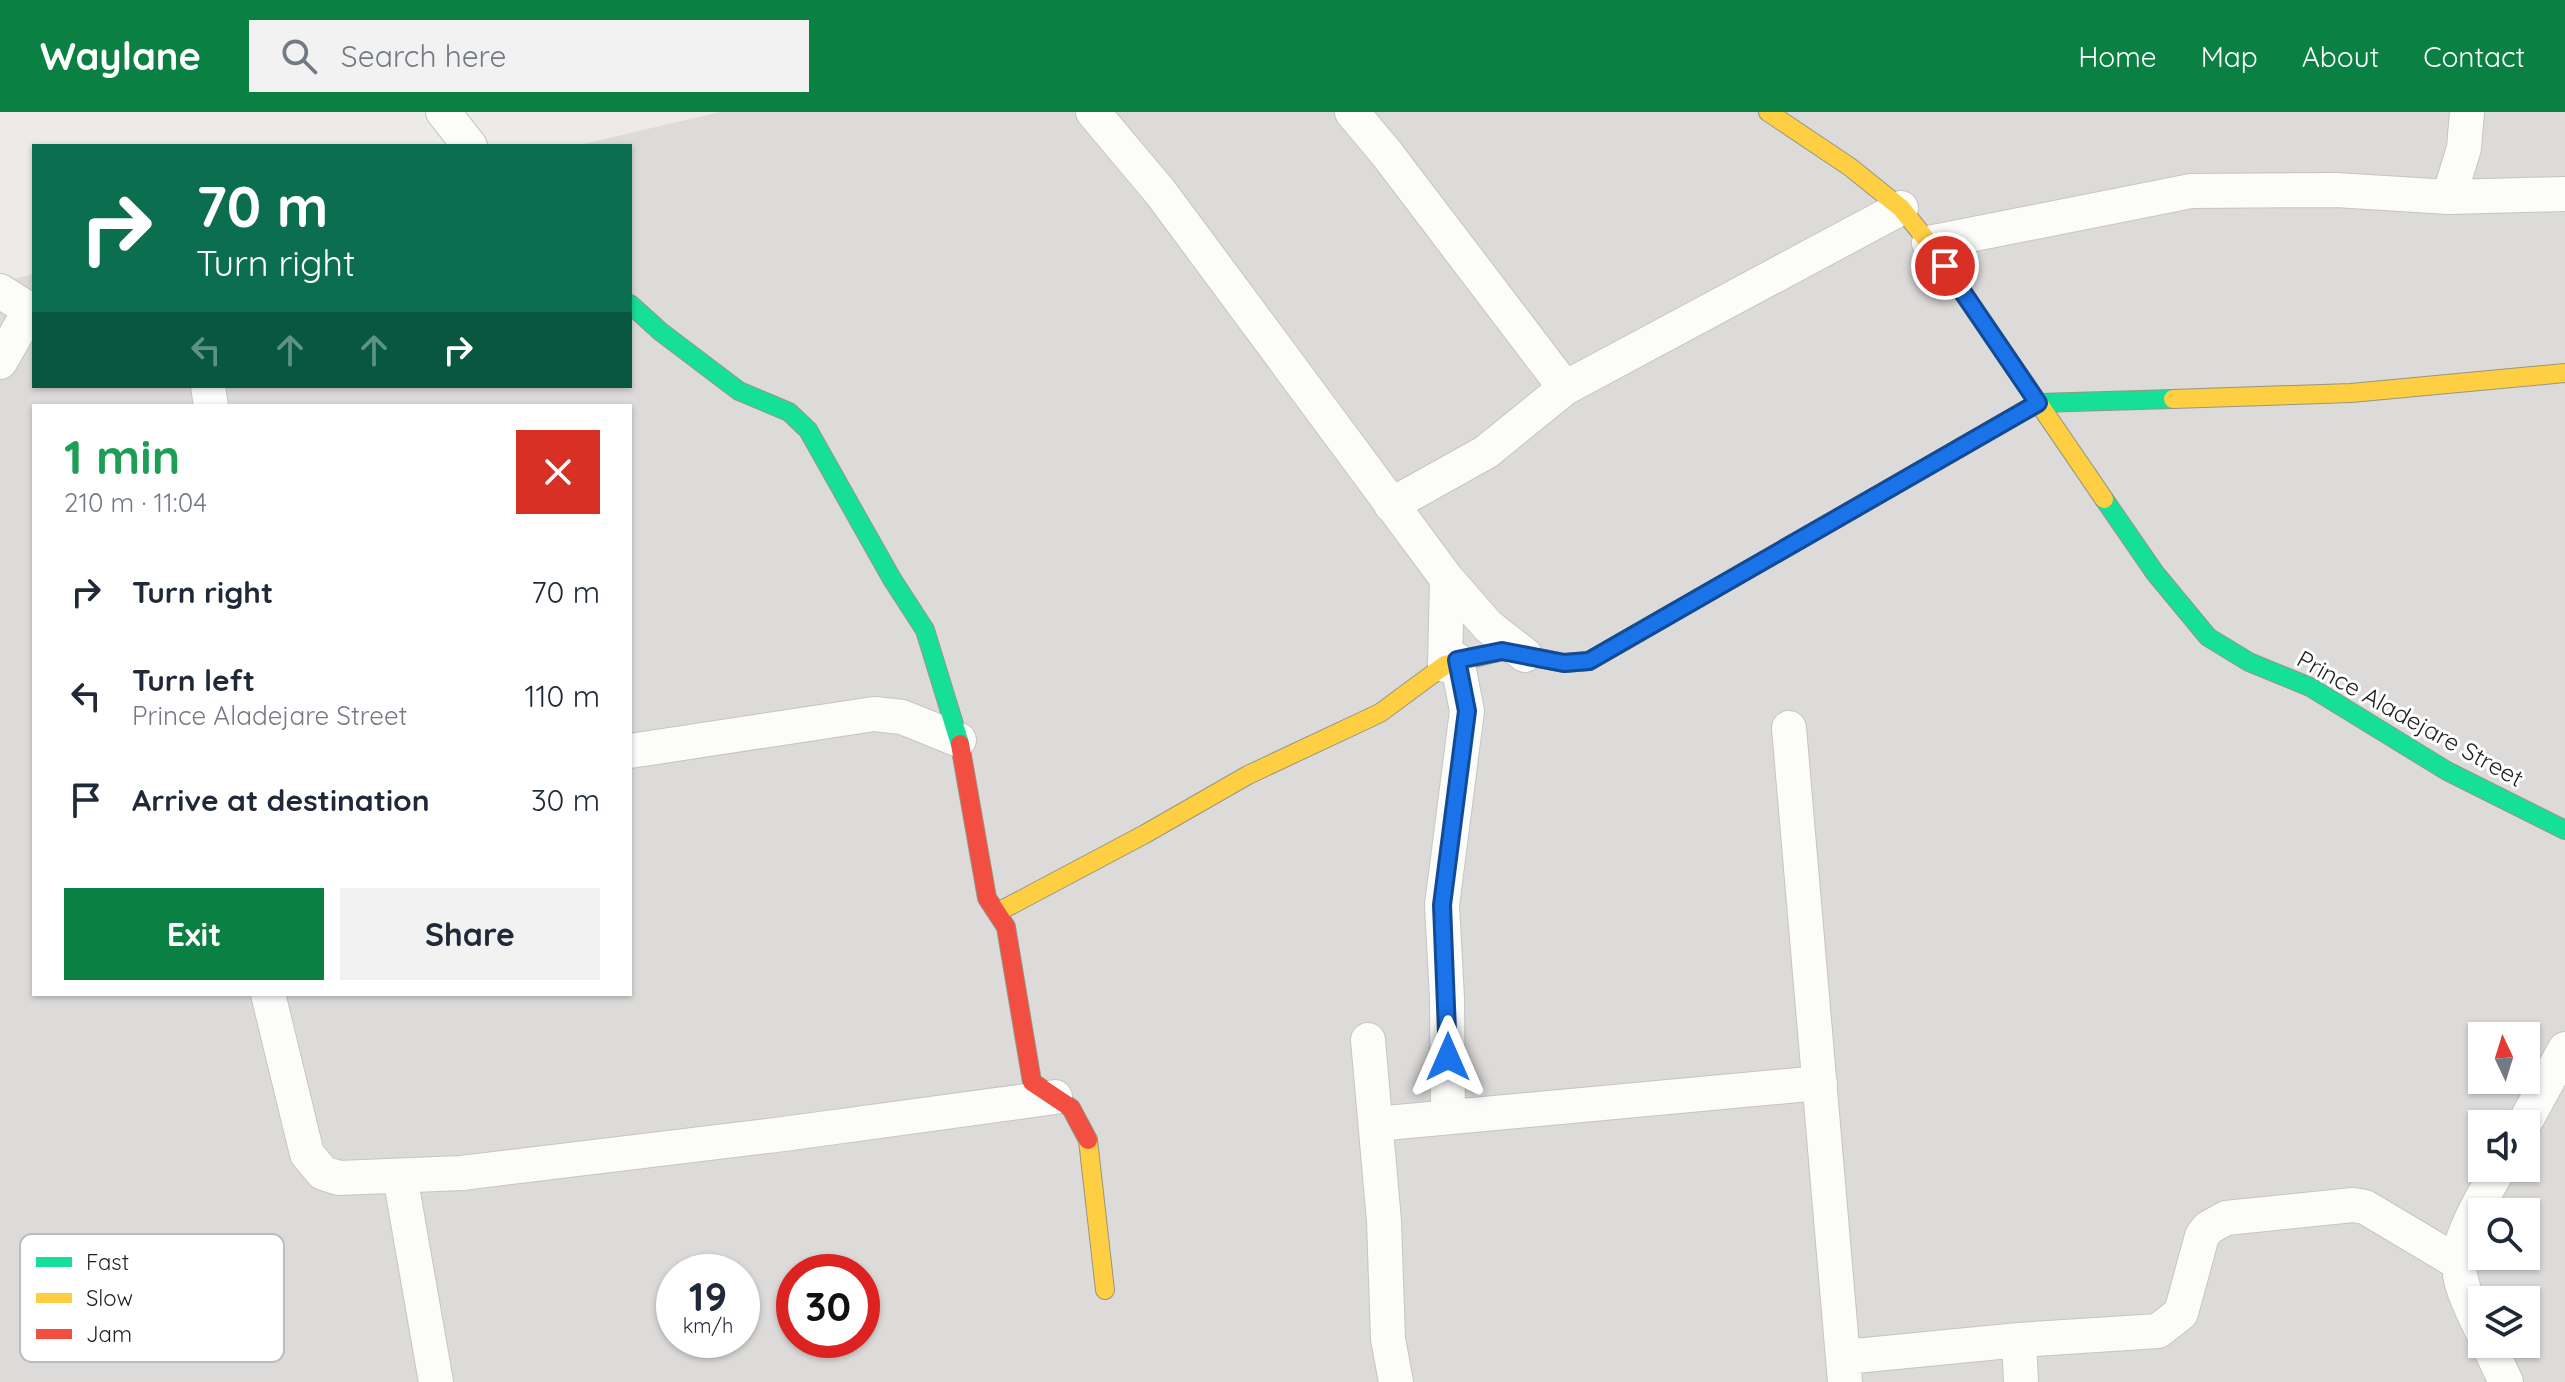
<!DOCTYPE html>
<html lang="en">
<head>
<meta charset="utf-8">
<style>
	:root { --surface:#fff; --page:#f2f2f3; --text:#1f2937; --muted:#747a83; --accent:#0b8043 }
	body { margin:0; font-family:Quicksand,sans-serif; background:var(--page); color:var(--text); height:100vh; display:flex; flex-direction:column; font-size:30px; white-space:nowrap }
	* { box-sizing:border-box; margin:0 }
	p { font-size:26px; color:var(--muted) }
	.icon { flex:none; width:44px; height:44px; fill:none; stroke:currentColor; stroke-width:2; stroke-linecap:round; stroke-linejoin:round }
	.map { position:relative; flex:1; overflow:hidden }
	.details { position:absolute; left:32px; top:292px; width:600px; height:592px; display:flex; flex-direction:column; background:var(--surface); border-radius:0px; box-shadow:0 2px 6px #0004 }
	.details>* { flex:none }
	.guide { position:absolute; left:32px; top:32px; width:600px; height:244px; border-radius:0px; box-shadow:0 2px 6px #0004; background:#0b6e4f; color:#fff; overflow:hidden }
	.needle { width:52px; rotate:356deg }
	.controls { position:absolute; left:2468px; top:910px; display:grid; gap:16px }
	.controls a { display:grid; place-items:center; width:72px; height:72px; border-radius:0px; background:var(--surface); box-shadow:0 2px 6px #0004; font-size:40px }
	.speed { position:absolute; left:656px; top:1142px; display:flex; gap:16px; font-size:40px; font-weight:700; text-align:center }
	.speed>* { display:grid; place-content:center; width:104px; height:104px; border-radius:50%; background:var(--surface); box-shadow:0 2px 6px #0004; line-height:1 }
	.speed small { font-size:20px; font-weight:400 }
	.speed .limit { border:12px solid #d22; background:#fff; color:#111 }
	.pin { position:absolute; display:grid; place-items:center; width:68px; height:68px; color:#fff; margin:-34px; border:4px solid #fff; border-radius:50%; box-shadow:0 2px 8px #0007 }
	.me { position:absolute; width:88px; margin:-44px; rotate:0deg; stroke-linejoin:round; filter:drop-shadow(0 0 6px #0008) }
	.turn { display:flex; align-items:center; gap:28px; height:168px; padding:0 32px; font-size:36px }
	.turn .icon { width:104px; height:104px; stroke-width:2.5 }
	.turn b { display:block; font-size:56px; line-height:68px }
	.lanes { display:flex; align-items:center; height:76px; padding:0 32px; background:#0003; justify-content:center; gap:40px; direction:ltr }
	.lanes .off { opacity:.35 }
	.round { display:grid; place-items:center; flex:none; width:84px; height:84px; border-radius:0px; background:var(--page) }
	.head { display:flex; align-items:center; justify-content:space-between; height:136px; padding:0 32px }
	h1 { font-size:48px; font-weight:800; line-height:60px; color:#1e9e55 }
	.cta { display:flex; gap:16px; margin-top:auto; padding:16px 32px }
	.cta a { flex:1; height:92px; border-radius:0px; background:var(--accent); color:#fff; font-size:32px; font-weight:800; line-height:92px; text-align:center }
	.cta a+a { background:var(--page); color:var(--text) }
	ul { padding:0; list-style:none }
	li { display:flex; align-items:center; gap:24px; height:104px; padding:0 32px }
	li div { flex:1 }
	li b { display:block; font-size:30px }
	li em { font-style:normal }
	header { display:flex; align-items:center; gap:48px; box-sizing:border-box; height:112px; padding:0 40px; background:var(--accent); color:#fff }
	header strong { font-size:38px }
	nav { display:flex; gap:44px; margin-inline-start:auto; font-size:28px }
	.search { width:560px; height:72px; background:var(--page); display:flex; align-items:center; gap:20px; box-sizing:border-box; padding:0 28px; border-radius:0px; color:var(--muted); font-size:30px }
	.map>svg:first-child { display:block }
</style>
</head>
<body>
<header>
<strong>Waylane</strong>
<div class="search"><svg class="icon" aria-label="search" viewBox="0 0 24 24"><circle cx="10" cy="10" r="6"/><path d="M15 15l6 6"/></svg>Search here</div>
<nav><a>Home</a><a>Map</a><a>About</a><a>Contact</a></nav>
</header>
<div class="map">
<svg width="2565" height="1270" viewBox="0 0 2565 1270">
	<rect width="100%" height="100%" fill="#edebe7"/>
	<path fill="#dcdbd9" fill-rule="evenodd" d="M720,0H2565V1270H0V170L34,162V274H630V34H575ZM34,294H630V882H34ZM2482,924H2526V968H2482ZM2482,1012H2526V1056H2482ZM2482,1100H2526V1144H2482ZM674,1160H742V1228H674ZM794,1160H862V1228H794ZM2482,1188H2526V1232H2482Z"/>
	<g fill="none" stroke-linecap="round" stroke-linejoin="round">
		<defs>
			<path id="street" d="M443,0L470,34
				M1093,0L1161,81L1447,467L1488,514L1525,543
				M1352,0L1387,42L1565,276
				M2449,85L2464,36L2467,0
				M1929,131L2191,79L2336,78L2449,85L2565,82
				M0,179L30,198
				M0,250L30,198L34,197
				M208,274L211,294
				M1391,393L1486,340L1565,276L1901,96
				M1445,553L1447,467
				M1789,616L1845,1270
				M630,639L874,602L902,605L959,628
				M268,882L307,1042L323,1061L339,1066L462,1061L776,1023L1055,985
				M1368,928L1384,1109L1388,1227L1396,1270
				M1448,1004L1447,886L1442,793L1467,599L1457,548
				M1376,1012L1820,971
				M2524,1012L2565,937
				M400,1064L436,1270
				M2482,1219C2472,1197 2458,1173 2459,1148C2460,1121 2486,1080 2499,1056
				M2019,1228L2021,1270
				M2488,1232L2506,1270
				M1845,1245L2019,1228L2158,1219L2181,1201L2202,1124L2208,1116L2226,1106L2353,1093L2365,1095L2459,1151"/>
			<path id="fast" d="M630,192L661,220L739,279L789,300L808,318L892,467L925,518L960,632
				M2104,387L2155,461L2208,525L2249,550L2310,575L2447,659L2565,718
				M1523,543L1564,551L1589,549L2038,291L2173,287"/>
			<path id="slow" d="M1768,0L1850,55L1901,96L1929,131L2104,387
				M2173,287L2351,281L2565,261
				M998,800L1145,722L1248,663L1380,601L1445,553L1502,539L1523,543
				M1088,1028L1105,1178"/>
			<path id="jam" d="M960,632L987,786L1006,815L1032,970L1071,996L1088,1028"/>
		</defs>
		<use href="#street" stroke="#c6c5c3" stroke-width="36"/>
		<use href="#fast" stroke="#969680" stroke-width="20"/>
		<use href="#slow" stroke="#969680" stroke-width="20"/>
		<use href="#jam" stroke="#969680" stroke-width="20"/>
		<use href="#street" stroke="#fcfcfb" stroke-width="34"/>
		<use href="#fast" stroke="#16e098" stroke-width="18"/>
		<use href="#slow" stroke="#ffcf43" stroke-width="18"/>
		<use href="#jam" stroke="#f24e42" stroke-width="18"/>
	</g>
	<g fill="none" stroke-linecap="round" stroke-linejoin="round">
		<defs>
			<path id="route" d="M1448,945L1442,793L1467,599L1457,548L1502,539L1564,551L1589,549L2038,291L1945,154"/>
		</defs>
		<use href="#route" stroke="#114b97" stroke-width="20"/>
		<use href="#route" stroke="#1a73e8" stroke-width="14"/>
	</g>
	<g text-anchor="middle" stroke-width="6" stroke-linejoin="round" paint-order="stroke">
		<g font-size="24" fill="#1f1f1f" stroke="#fff">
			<text transform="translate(2410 607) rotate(29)" y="8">Prince Aladejare Street</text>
		</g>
	</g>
	<rect x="20" y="1122" width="264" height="128" rx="12" fill="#fff" stroke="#bcbcbc" stroke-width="2"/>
	<rect x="36" y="1145" width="36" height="10" fill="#16e098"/>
	<rect x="36" y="1181" width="36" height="10" fill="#ffcf43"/>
	<rect x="36" y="1217" width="36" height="10" fill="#f24e42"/>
	<g font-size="22" fill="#1f1f1f">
		<text x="86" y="1158">Fast</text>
		<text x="86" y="1194">Slow</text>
		<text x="86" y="1230">Jam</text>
	</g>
</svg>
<div class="controls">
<a><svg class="needle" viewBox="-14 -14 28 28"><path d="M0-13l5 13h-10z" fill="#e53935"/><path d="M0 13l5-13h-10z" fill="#747a83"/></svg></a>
<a><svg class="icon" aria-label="sound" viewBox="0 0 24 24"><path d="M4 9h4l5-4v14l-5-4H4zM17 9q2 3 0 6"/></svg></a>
<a><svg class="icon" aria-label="search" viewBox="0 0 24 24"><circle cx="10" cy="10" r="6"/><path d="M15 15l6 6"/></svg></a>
<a><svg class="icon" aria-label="layers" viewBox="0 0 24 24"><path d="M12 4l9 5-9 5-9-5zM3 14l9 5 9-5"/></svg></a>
</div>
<div class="speed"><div>19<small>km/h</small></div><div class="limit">30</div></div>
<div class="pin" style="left:1945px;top:154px;background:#d93025"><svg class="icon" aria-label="arrive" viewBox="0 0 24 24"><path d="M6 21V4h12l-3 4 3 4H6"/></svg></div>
<svg class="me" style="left:1448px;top:945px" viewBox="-20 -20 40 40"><path d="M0-17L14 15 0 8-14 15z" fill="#1a73e8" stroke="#fff" stroke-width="4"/></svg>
<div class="guide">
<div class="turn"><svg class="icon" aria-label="right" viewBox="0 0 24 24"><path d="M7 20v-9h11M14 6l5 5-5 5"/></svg><div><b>70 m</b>Turn right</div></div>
<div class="lanes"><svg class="icon off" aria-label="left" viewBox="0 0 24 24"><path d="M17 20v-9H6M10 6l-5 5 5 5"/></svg><svg class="icon off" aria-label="ahead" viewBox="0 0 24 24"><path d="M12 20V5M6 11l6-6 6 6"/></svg><svg class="icon off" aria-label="ahead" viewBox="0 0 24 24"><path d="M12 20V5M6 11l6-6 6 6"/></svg><svg class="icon" aria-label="right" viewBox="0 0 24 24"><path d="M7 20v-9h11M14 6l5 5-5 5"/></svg></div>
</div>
<section class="details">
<div class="head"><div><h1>1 min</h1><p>210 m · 11:04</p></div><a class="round" style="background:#d93025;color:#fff"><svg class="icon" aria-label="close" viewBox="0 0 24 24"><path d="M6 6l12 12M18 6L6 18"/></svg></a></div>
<ul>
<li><svg class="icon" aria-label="right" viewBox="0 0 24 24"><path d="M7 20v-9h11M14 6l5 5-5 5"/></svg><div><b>Turn right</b></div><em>70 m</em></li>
<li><svg class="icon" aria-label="left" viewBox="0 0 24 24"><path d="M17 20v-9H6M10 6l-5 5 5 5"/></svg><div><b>Turn left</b><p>Prince Aladejare Street</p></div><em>110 m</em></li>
<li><svg class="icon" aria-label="arrive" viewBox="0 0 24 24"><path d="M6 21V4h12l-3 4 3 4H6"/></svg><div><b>Arrive at destination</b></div><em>30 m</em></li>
</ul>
<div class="cta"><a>Exit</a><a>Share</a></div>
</section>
</div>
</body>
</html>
